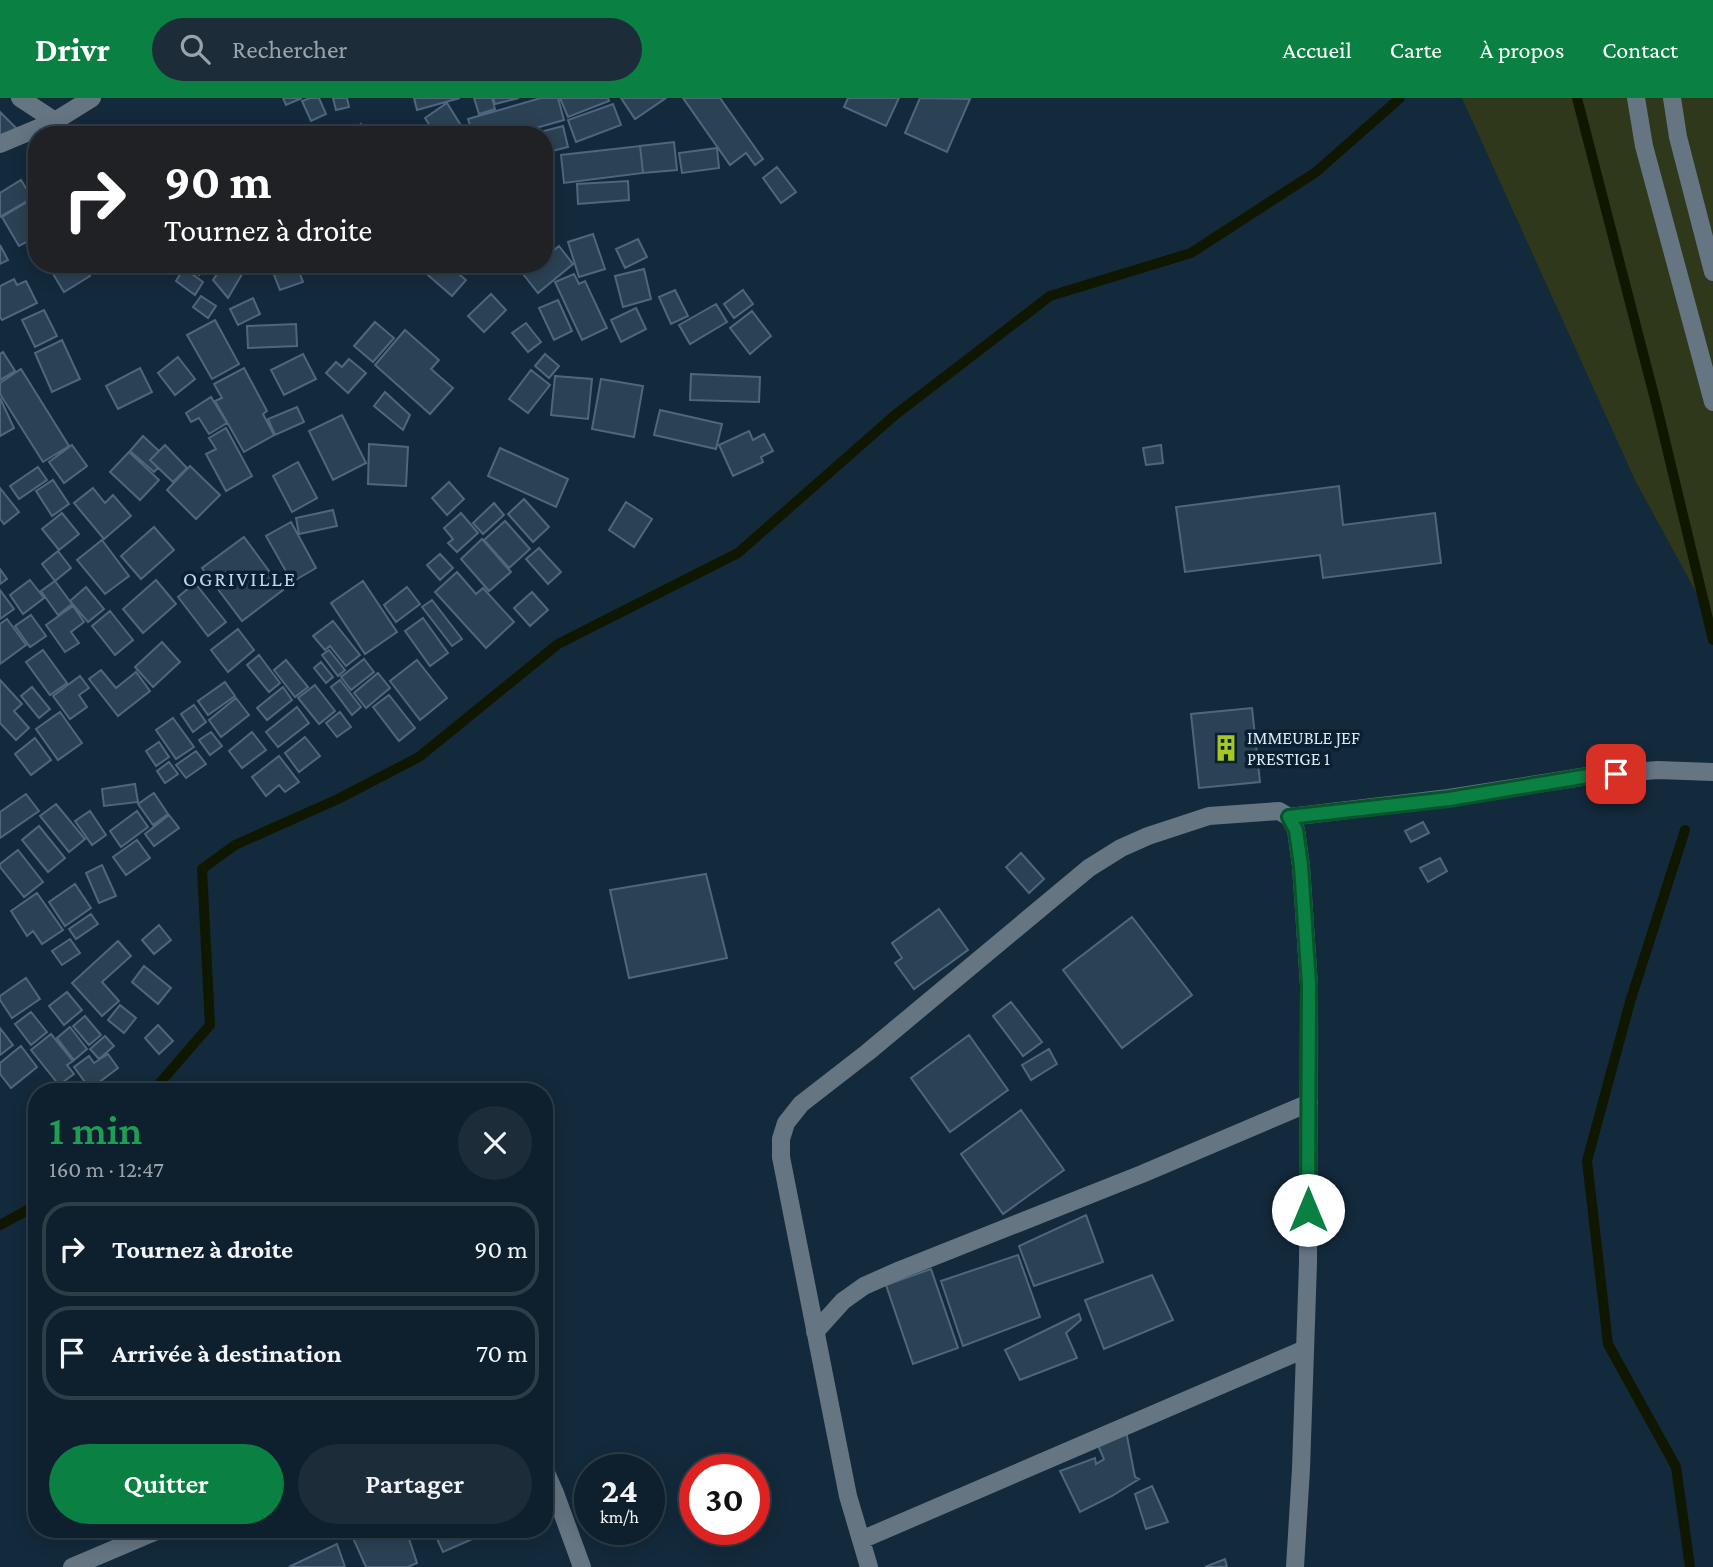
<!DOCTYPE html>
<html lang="fr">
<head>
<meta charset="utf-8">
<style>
	:root { --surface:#0e202d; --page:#1c2d39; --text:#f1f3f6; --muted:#9ba3aa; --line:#2e3e49; --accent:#0b8043 }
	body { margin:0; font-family:"Crimson Pro",serif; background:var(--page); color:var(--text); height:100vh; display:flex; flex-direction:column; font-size:26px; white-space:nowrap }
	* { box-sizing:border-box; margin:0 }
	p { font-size:23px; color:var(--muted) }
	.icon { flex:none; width:38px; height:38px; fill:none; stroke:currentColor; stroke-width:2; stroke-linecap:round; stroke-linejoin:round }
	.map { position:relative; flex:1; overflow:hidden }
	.sheet { position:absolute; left:28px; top:985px; width:525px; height:455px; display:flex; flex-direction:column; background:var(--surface); border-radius:28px; box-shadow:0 4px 18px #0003,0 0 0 2px var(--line) }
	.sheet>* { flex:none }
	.guide { position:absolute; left:28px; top:28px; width:525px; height:147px; border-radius:28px; box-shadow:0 4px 18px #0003,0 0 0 2px var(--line); background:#202124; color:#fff; overflow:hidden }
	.speed { position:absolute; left:574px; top:1356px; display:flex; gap:14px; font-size:35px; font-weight:700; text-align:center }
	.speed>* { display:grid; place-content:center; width:91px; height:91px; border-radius:50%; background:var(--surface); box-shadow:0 4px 18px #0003,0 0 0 2px var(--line); line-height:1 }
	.speed small { font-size:18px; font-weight:400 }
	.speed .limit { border:10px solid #d22; background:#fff; color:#111 }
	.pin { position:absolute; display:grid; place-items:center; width:60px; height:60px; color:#fff; margin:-30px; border-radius:14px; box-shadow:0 4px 10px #0006 }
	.me { position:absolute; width:77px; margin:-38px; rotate:0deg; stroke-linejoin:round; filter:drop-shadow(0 0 5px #0008) }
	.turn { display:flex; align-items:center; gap:24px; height:147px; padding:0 21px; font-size:32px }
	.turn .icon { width:91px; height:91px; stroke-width:2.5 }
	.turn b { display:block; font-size:49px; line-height:60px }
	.round { display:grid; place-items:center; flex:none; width:74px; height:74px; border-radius:37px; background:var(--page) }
	.headline { display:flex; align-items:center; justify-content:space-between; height:119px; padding:0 21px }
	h1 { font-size:42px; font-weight:600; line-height:52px; color:#1e9e55 }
	.action { display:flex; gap:14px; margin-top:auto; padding:14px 21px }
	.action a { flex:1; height:80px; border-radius:42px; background:var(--accent); color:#fff; font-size:28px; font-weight:600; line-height:80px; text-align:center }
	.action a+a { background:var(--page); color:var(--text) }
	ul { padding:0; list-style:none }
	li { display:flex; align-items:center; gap:21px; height:94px; margin:0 14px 10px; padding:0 7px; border:4px solid var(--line); border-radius:28px }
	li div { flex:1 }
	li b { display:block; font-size:26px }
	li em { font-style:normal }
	header { display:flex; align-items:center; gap:42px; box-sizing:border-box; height:98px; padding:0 35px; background:var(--accent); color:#fff }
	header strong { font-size:33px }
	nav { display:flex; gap:38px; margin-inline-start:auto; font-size:24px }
	.search { width:490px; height:63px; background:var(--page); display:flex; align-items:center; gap:18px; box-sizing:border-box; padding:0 24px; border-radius:38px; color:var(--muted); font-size:26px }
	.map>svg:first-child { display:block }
</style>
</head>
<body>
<header>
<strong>Drivr</strong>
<div class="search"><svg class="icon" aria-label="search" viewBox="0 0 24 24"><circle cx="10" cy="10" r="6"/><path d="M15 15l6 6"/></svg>Rechercher</div>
<nav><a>Accueil</a><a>Carte</a><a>À propos</a><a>Contact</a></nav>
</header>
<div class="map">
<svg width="1713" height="1469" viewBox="0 0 1713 1469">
	<rect width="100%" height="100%" fill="#132a3c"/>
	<path fill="#30381c" d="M1462,0H1713V525L1636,384Z"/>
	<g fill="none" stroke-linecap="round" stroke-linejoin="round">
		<path stroke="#101700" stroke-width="10" d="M1577,0L1657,309L1713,542
			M1685,732L1630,904L1587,1063L1608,1246L1676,1369L1690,1469
			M152,994L210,927L202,771L235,747L338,701L419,659L558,546L738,455L895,317L1050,198L1191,155L1316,74L1400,0
			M0,1127L37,1107"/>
	</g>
	<path fill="#2b4255" stroke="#4f677c" stroke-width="2" d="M283,0H302L286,7Z
		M310,0H319L326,16L311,23L302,3Z
		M333,0H347L349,9L336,12Z
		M414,0H460L417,12Z
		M474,0H492L495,11L479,16Z
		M493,0H519L495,6Z
		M541,0H558L564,22L511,37H473L468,21Z
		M560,0H608L609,3L568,19Z
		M621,0H666L635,21Z
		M683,0H720L763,61L755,67L746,55L730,67Z
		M848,0H899L886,28L844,9Z
		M920,0L970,1L947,54L905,35Z
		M447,5L467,37H436L425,20Z
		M613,6L621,27L576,44L568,22Z
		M0,14L19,33L0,42Z
		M361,26L372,37H351Z
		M563,28L568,49L544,55V37H529Z
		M674,44L677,72L643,75L640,48Z
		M640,48L643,75L564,85L561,57Z
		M717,50L719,70L682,75L679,55Z
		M777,69L796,94L781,105L763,80Z
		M21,82L32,100L0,119V95Z
		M628,83L629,102L578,106L577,86Z
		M37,98V148L32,141L19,148L2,119Z
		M593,136L605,171L579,179L568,144Z
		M638,141L647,159L625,170L616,151Z
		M0,147L8,162L0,166Z
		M559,148L573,166L538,195L523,176L536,166H544V160Z
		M47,166H82L90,178L64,194Z
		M188,166H207L199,177L187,167Z
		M224,166H248L228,200L213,182Z
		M427,166H447L466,182L452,198L422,172Z
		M297,168L303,184L280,192L274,177Z
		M184,170L203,184L195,197L176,183Z
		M644,171L651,201L623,209L615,178Z
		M574,176L579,186L585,183L607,230L582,242L555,184Z
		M14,181L17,187L26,183L37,205L2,222L0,219V188Z
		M675,192L688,218L671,226L659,199Z
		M743,192L753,206L734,220L724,206Z
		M491,196L506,212L484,234L468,218Z
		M201,198L216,208L208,220L193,209Z
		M253,200L260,216L238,227L230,211Z
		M558,202L572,233L554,242L539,210Z
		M716,206L727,224L690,246L679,227Z
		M636,210L646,231L621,244L611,222Z
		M44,212L57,238L35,249L22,222Z
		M752,213L771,238L750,256L730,230Z
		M215,222L239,266L212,281L187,237Z
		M375,224L394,240L373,264L354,248Z
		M526,225L541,244L528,254L512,235Z
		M296,226L297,248L248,250L247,228Z
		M405,232L439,262L431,271L453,290L430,316L375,267Z
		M62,242L80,281L52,294L35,255Z
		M3,254L15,273L0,282V256Z
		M303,256L316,281L284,297L271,272Z
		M545,256L559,268L549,280L535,268Z
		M178,259L195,281L175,297L158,275Z
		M349,261L366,275L348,295L326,275L336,264L342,269Z
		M140,270L152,294L118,311L106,288Z
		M244,270L267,313L263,316L274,337L244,354L215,303L222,300L214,286Z
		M21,271L69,348L43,364L0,296V285Z
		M531,272L550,287L528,315L509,301Z
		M691,276L760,279L759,304L690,302Z
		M555,278L592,281L588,321L551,317Z
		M601,281L643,288L634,339L592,331Z
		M385,294L410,317L403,332L374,308Z
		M211,299L227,325L209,336L199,320L191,324L186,315Z
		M0,300L14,330L0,338Z
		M297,309L304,324L275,337L268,321Z
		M660,312L722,326L716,351L654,337Z
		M342,317L366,365L333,382L309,333Z
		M226,330L252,378L226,393L206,356L216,351L209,340Z
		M749,333L753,342L764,336L773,353L761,359L763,364L733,378L719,347Z
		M143,338L159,353L150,362L158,370L154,374L130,353Z
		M369,346L408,349L406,388L368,386Z
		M72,347L87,368L64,385L49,364Z
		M165,347L187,370L173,384L150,362Z
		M1161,347L1163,365L1146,367L1143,350Z
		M500,350L568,381L556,409L488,378Z
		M129,354L159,382L140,402L110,374Z
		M298,364L317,400L292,414L273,378Z
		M190,368L220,397L196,421L167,392Z
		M38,369L47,382L19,401L10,388Z
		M53,382L69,406L52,418L36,393Z
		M449,384L464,401L447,417L432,400Z
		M1339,388L1343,427L1435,415L1441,465L1323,480L1320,457L1185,474L1176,409Z
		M0,390L19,414L4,426L0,421Z
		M93,390L105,405L113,397L131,418L104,441L74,405Z
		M524,401L549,429L533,444L508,416Z
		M626,404L652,421L634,449L609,432Z
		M494,405L504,417L483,436L473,425Z
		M333,412L337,428L299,436L296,420Z
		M62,415L79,436L59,452L42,431Z
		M461,415L478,435L457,454L448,445L453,441L444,430Z
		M505,423L530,451L509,470L484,442Z
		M291,424L316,470L292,484L266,438Z
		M154,429L174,452L141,481L121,458Z
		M244,439L283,492L242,523L202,470Z
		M482,441L511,474L489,493L461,461Z
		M102,442L129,478L105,496L77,462Z
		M539,450L561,474L548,486L526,461Z
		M58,453L71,470L55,483L42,466Z
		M440,456L453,470L440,482L427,467Z
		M0,471L7,481L0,486Z
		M457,474L476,496L483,490L514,524L486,550L435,494Z
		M30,482L44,500L23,516L10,497Z
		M156,482L176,506L143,535L123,511Z
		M55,483L72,506L58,517L41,493Z
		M363,483L397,534L365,556L331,505Z
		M195,485L226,524L208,538L178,499Z
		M86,489L104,511L88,524L70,503Z
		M407,489L420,506L396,524L384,507Z
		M0,492L14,511L0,521Z
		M532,494L548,512L530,528L514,510Z
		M432,502L462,541L452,548L422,509Z
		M73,508L84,524L71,534L79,545L65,554L46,527Z
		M110,513L133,542L115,557L92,528Z
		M31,517L46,538L30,549L15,528Z
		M423,520L448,555L430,568L405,533Z
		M7,521L26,547L0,566V526Z
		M333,523L360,557L346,568L330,548L325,552L313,538Z
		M238,531L254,552L228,574L211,552Z
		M162,544L180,564L153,589L135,569Z
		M43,552L67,585L50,597L26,564Z
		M329,552L345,572L338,578L322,557Z
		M259,557L280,585L269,594L247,567Z
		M364,561L374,574L351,592L341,579Z
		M286,562L308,589L295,599L274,572Z
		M417,562L447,600L420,622L390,583Z
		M321,564L333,579L326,585L314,570Z
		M101,572L116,590L136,574L150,593L118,618L89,581Z
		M378,575L390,590L366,610L354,595Z
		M80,578L89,590L79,597L87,609L70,621L53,598Z
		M0,582L22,606L14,613L29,630L16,642L0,625Z
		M340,582L361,609L352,617L331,589Z
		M225,584L235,598L208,617L198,603Z
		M315,587L335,613L319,626L298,600Z
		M32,589L50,611L39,620L21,598Z
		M283,589L292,602L267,622L257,610Z
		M389,597L415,630L399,643L373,609Z
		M236,600L249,617L221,639L209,622Z
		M194,607L206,624L193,634L181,616Z
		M297,609L309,625L278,649L266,634Z
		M1252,610L1260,684L1199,690L1191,616Z
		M60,614L82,645L58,662L36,631Z
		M340,614L351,629L337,639L326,625Z
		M173,620L194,649L176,661L156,632Z
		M211,634L222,648L210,657L199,642Z
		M252,634L266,652L242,670L229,653Z
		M305,639L320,658L299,674L285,655Z
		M35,640L51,662L31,677L15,656Z
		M159,644L169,659L156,668L146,653Z
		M196,653L206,666L186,680L176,667Z
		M279,658L299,684L285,694L279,687L266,698L252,679Z
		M169,664L178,676L165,685L157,673Z
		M135,686L138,704L104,708L102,691Z
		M154,695L168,716L153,727L138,706Z
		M26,696L39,713L0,740V714Z
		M56,706L85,741L69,754L40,718Z
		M90,713L106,737L92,747L75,723Z
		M137,713L148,729L121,749L110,733Z
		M169,717L179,730L154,748L145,736Z
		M1423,724L1429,735L1411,744L1405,733Z
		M39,728L65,760L48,774L22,742Z
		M137,742L150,760L126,777L113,759Z
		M18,752L43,784L24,799L0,769V766Z
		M1021,755L1044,781L1029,795L1006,769Z
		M1440,760L1447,773L1428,784L1420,770Z
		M102,767L116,798L99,805L86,775Z
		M706,776L727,860L629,880L610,792Z
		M75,786L91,810L65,828L49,804Z
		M37,795L63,832L42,846L33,833L27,838L11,813Z
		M939,811L968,852L914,891L895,865L902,860L892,845Z
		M91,816L98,826L76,841L69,831Z
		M1132,819L1192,897L1122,950L1063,872Z
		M159,827L171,842L154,856L142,842Z
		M70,841L80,855L62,867L52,853Z
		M118,843L131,858L102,884L119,903L102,918L72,885Z
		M144,868L171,890L158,906L132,884Z
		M26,880L40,901L12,920L0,902V898Z
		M67,894L82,912L64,927L49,908Z
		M1011,904L1042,944L1023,958L993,918Z
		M120,907L136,920L124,935L108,922Z
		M31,914L47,934L31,947L15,926Z
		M85,918L101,937L89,947L73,928Z
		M158,927L173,943L159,956L145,940Z
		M70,929L87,951L74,962L57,940Z
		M0,930L13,947L0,957Z
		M51,936L73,963L67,967L74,976L59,987L31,952Z
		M969,937L1008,992L950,1034L911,980Z
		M105,938L114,948L99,961L90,951Z
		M21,948L37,969L11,990L0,976V965Z
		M1049,951L1057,966L1031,982L1022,967Z
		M108,956L118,970L90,991L74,969L89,958L94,965Z
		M1021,1012L1064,1072L1003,1116L961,1056Z
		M1086,1117L1103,1164L1034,1188L1019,1148Z
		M1018,1157L1040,1219L963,1248L941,1183Z
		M931,1171L958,1250L913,1266L886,1187Z
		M1152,1177L1173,1222L1104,1251L1085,1202Z
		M1079,1216L1081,1222L1066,1235L1077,1260L1020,1282L1005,1252Z
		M1126,1333L1135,1379L1139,1381L1112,1398L1080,1414L1060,1373L1095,1360L1096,1366L1104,1361L1096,1343Z
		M1152,1388L1168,1424L1146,1431L1135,1396Z
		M372,1432H406L417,1465L408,1469H366L353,1440Z
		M433,1432H493L443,1454Z
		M337,1446L345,1469H289Z
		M1225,1461L1227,1469H1205Z"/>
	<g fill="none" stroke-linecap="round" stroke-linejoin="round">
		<path stroke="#657582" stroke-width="18" d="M20,0L55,23
			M1636,0L1644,48L1713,304
			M1672,0L1678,39L1713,174
			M0,46L55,23L92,0
			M1289,719L1449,700L1594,677L1658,672L1713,674
			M815,1234L843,1203L864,1188L900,1172L1142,1076L1309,1005
			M544,1370L555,1395L582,1469
			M861,1442L1305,1251
			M72,1469L159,1432
			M869,1469L848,1398L781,1059V1041L786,1025L801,1006L868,954L1089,770L1121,750L1148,738L1209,718L1279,713L1289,719L1296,732L1301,768L1309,887L1308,1165L1301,1371L1295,1469"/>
	</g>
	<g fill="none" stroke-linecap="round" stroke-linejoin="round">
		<defs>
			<path id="route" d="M1308,1112L1309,887L1301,768L1296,732L1289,719L1449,701L1594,677L1616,676"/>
		</defs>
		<use href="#route" stroke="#07532c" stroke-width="18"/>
		<use href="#route" stroke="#0b8043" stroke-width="12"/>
	</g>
	<defs>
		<symbol id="building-bare" viewBox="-9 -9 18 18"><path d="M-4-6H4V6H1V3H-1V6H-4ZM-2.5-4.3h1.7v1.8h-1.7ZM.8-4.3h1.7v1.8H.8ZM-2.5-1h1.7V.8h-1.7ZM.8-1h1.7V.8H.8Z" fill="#a5c822" stroke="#092032" stroke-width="2.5" paint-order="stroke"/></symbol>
	</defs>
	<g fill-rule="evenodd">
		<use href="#building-bare" x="1207" y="631" width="38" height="38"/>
	</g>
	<g text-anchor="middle" stroke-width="7" stroke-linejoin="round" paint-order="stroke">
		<g font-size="18" fill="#dbe9f5" stroke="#092032" text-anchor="start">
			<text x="1247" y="646">IMMEUBLE JEF<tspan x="1247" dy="21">PRESTIGE 1</tspan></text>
		</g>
		<g font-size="21" letter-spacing="2" fill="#bdd9f1" stroke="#092032">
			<text x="240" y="488">OGRIVILLE</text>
		</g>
	</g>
</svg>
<div class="speed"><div>24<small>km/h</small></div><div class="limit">30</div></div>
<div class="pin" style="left:1616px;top:676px;background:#d93025"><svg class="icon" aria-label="arrive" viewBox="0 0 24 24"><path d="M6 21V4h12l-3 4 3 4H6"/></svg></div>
<svg class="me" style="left:1308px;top:1112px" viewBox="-20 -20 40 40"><circle r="19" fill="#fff"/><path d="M0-13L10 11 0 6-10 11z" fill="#0b8043"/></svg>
<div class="guide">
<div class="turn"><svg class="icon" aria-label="right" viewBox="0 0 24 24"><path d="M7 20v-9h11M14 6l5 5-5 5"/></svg><div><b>90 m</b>Tournez à droite</div></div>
</div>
<section class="sheet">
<div class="headline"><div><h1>1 min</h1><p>160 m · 12:47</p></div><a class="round"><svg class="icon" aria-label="close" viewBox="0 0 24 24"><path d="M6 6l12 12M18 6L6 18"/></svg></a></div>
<ul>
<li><svg class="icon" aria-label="right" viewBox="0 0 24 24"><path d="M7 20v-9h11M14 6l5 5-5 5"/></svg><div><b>Tournez à droite</b></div><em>90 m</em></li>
<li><svg class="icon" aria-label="arrive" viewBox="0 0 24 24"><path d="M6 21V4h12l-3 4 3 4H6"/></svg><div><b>Arrivée à destination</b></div><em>70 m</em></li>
</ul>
<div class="action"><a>Quitter</a><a>Partager</a></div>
</section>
</div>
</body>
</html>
